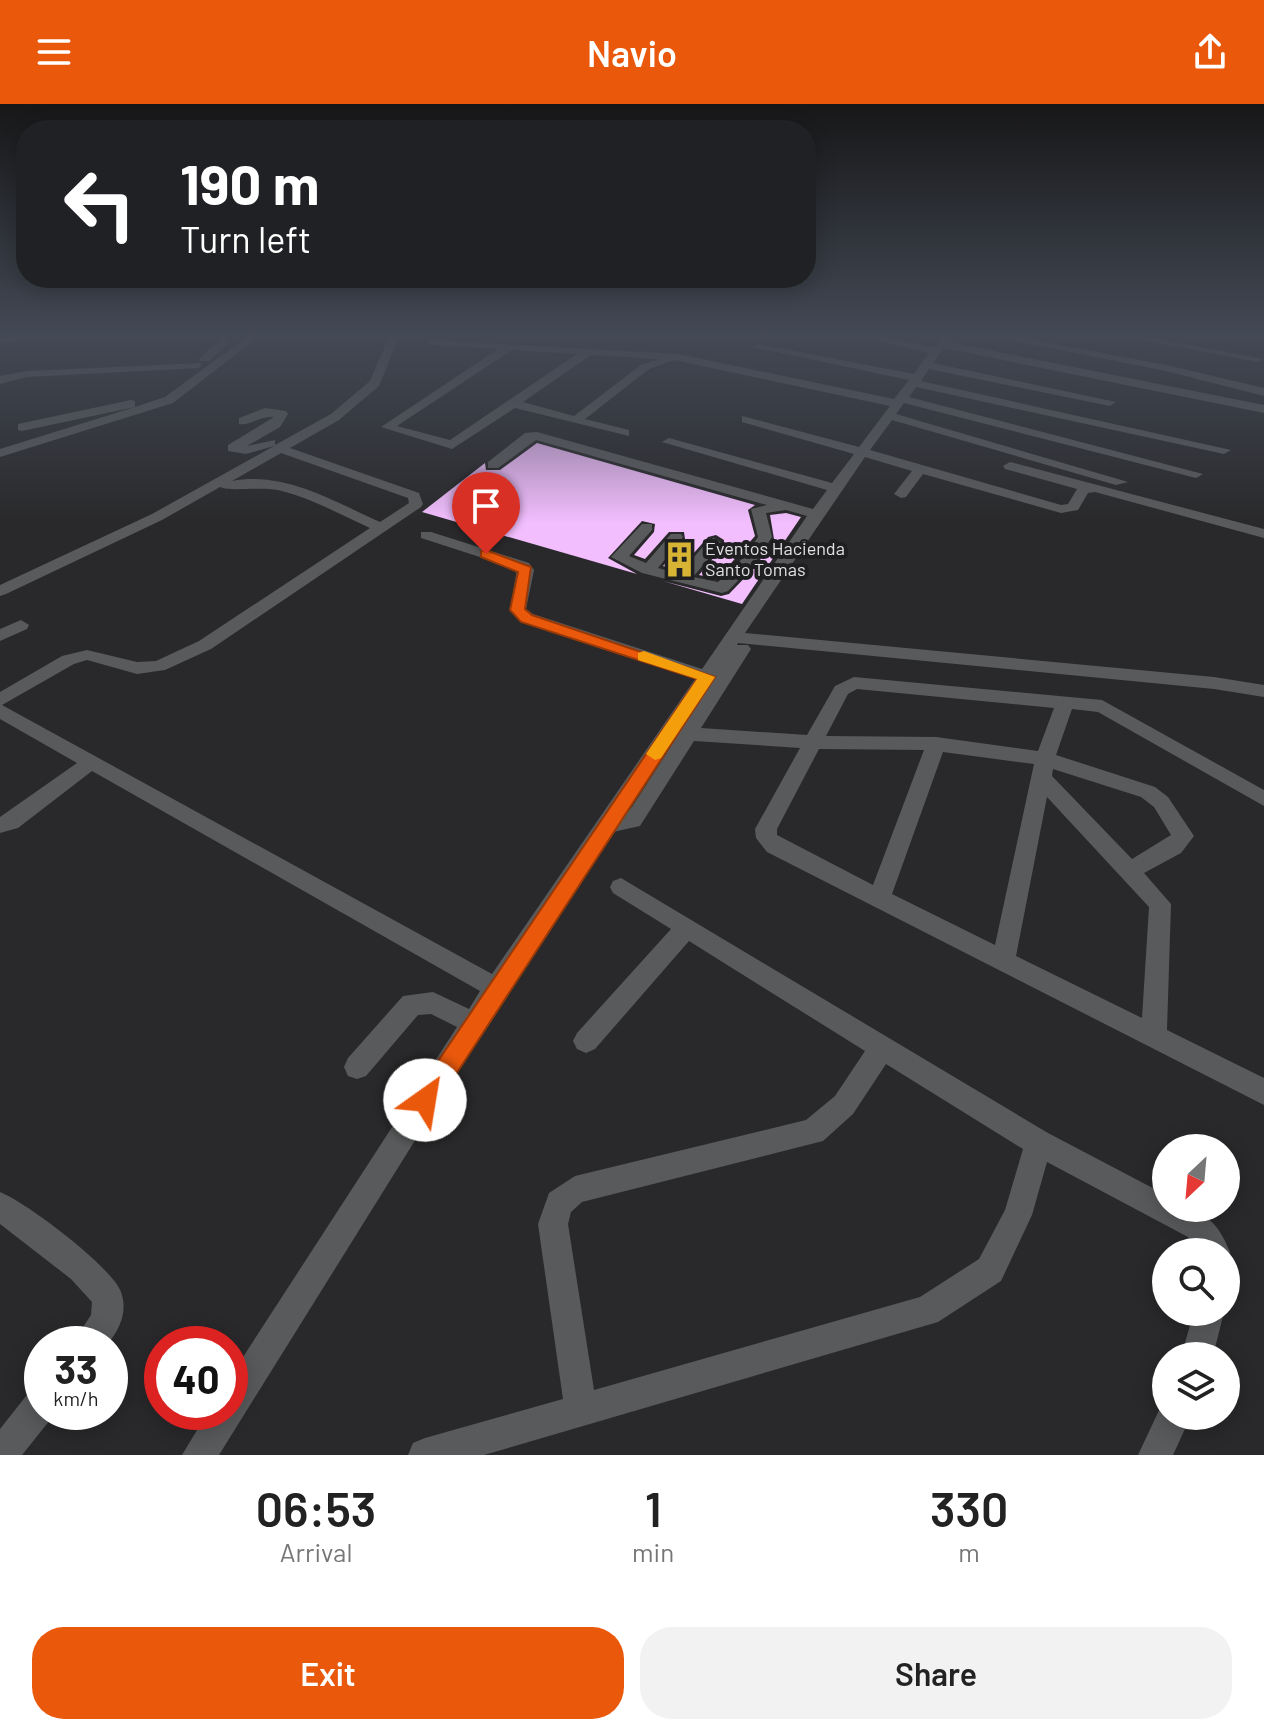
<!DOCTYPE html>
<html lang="en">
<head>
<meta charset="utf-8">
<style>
	:root { --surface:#fff; --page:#f2f2f2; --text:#222; --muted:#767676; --accent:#ea580c }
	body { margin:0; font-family:Barlow,sans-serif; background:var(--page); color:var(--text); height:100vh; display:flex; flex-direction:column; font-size:30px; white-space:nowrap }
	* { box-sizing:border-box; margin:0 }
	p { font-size:26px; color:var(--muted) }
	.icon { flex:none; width:44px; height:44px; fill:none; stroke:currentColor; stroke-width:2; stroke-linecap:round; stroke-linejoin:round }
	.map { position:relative; height:1351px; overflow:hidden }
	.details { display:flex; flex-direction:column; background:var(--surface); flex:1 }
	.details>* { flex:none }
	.hud { position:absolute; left:16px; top:16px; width:800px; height:168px; border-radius:32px; box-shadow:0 4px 20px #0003; background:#202124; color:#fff; overflow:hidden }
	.needle { width:52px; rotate:206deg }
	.tools { position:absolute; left:1152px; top:1030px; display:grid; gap:16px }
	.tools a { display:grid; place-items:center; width:88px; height:88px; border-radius:50%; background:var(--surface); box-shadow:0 4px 20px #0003; font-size:40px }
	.speed { position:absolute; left:24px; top:1222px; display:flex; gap:16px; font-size:40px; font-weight:700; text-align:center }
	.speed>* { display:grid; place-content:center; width:104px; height:104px; border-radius:50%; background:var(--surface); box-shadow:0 4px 20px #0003; line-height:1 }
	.speed small { font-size:20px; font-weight:400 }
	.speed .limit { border:12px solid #d22; background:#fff; color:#111 }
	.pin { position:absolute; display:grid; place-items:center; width:68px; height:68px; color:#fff; margin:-82px -34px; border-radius:50% 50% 50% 0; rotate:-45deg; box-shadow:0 0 8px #0007 }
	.pin .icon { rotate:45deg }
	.me { position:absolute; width:88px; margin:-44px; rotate:32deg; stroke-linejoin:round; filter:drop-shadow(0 0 6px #0008) }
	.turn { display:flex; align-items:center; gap:28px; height:168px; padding:0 32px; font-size:36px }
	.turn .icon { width:104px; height:104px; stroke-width:2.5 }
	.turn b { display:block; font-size:56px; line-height:68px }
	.eta { display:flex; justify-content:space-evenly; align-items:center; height:136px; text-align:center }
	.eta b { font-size:48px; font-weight:600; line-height:56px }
	.action { display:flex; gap:16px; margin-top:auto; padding:16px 32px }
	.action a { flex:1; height:92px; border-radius:32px; background:var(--accent); color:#fff; font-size:32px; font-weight:600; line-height:92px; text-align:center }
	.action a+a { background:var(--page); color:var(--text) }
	header { display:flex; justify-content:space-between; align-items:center; height:104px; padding:0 32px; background:var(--accent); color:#fff; font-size:36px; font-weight:600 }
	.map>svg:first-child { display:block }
</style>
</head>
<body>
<header><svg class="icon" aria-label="menu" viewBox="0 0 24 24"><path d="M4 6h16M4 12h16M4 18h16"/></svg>Navio<svg class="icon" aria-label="share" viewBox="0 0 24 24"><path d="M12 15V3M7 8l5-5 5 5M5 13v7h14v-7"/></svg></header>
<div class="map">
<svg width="1264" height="1351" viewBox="0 0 1264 1351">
	<rect width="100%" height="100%" fill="#29292b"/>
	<path fill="#f2befe" d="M537,339L755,401L748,406L755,432L717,475L699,471L724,441V436L716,431L708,433L678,467L663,462L685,435L684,428H669L645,455L634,451L654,428L655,420L642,417L608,454L637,470L422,408L485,359L486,366H500Z
		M786,409L801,413L742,500L663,477L721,492L729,490L756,462L774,435L770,411Z"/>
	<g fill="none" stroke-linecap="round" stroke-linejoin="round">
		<path fill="#595a5b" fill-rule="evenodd" d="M20,230H127L122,233L30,234L0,240V234Z
			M220,230H230L227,240L209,257H201L199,255L218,237Z
			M251,230H262L173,299L0,353V345L135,303L22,327L18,326V320L131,296L135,297V303L165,293Z
			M390,230H400L379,282L339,316L290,344L419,389L423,400L421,403L211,545L165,566L137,570L87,556L74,560L2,601L492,870L695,575L521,518L510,506L517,465L421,434V428H431L529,459L534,466L526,505L533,510L702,565L807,412L786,406L766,409L772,433L754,460L728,487L722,489L642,469L611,453L642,420H652V426L629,452L646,459L671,430H681L683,433L658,464L679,470L709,436L714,434L722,439L693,473L718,478L743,454L758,433L751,405L767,401L536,336L498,364H488V358L525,329L537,328L813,405L827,386L662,338L669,334L832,379L854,350L742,318V312L859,343L890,302L674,256L649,265L585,315L629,326V332L515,304L452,345L381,323L498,245L433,241L429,240V236L678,250L894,295L909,276L752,243L758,240L914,270L929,249L847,230H867L934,243L944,230H954L949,238L1264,301V309L944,244L933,259L1116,298L1110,302L929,265L921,277L1231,346L1224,350L916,283L909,293L1203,370L1196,374L904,299L896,310L1128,378L1116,381L892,316L870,346L1061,401L1068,400L1077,385L1005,365L1003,362L1010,358L1264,425V434L1095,388L1088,389L1078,406L1061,409L923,370L906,393L901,394L894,390L912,367L865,353L745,529L1214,573L1264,581V593L1214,585L738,539L737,541H748L751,545L701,624L807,631L835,582L854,573L1102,596L1264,686V702L1098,608L1072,605L1056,651L1155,683L1168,693L1194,732L1181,749L1144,769L1171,800L1167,926L1264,974V1001L767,748L756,734L755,725L800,644L694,637L640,722L613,728L505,892L219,1351H182L208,1308H230V1273L457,923L431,910L418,911L366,972L357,975L348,972L344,963L348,954L403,892L433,888L469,905L480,887L92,667L18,724L0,729V713L77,659L0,615V588L62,552L87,546L137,558L156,557L199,537L370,424C341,411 313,395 282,387C264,382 230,388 220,383L162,416L6,490L0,492V481L152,410L274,342L246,350L228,347V341L274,313C261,311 251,322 239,320V314L265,304L286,307L288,310L280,323L247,342L275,336V341L331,310L370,277ZM512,246L577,250L450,336L397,322ZM591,251L659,255L641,261L574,312L523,298ZM281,349L408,394L409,399L380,418C333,397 284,367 232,377ZM857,585L1054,604L1038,647L936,633L826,632L848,590ZM675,636L632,703L625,710L674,636ZM819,645L924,646L873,781L777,731V725ZM943,648L1034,660L995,841L892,790ZM1053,665L1141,693L1154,703L1171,731L1132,755L1052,672ZM1047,693L1149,803L1142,914L1016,852Z
			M980,230H1001L1166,261L1264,284V292L1166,267Z
			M1112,230H1133L1263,255L1257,258Z
			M201,259V263L197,264L27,273L0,280V272L27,267Z
			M21,516L29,521L27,525L0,537V525Z
			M621,774L1048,1029L1166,1091V1104C1202,1104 1216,1114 1230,1148L1226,1157V1148H1197L1188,1133L1047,1058L1032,1111L1001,1177L938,1218L484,1351H408L413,1339L425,1334L563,1295L538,1120L549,1089L575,1072L806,1016L835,992L865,947L689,837L595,945L586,949L577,945L573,937L577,929L671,825L613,789L610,783L613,777ZM886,960L1023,1045L1005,1106L979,1155L920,1193L594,1286L568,1120L571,1108L582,1098L823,1037L853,1010Z
			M0,1088C26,1098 112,1163 121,1188C128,1208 120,1224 108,1240H72L91,1211L92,1198L71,1175L0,1120Z
			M1194,1208H1224L1213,1252H1181Z
			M42,1283V1308H55L54,1311L22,1351H0V1325L30,1287Z
			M1166,1299V1312H1191L1173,1351H1138L1162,1300Z"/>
	</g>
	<linearGradient id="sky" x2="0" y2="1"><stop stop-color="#171718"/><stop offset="0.55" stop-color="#434955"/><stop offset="1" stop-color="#434955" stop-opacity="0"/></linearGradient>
	<rect width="1264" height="419" fill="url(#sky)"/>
	<path fill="#ea580c" stroke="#983908" stroke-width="2" d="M486,446L531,463L525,505L532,511L715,573L434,1004L425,1007L417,1004L413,996L417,988L697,575L521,518L510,506L518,468L481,453V447Z"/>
	<path fill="#f59e0b" d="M644,547L715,573L661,654L655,656L646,650L697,575L638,556V549Z"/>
	<defs>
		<symbol id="building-bare" viewBox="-9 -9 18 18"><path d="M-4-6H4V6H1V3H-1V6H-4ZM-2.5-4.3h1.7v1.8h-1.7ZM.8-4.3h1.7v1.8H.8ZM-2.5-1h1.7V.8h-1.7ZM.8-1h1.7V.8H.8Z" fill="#d8b434" stroke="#1f1f21" stroke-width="2.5" paint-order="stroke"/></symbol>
	</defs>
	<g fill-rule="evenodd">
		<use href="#building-bare" x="654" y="430" width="51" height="51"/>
	</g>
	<g text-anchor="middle" stroke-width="8" stroke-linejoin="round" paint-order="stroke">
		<g font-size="18" fill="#e1e1e3" stroke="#1f1f21" text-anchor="start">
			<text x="705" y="451">Eventos Hacienda<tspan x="705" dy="21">Santo Tomas</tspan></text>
		</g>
	</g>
</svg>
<div class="tools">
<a><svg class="needle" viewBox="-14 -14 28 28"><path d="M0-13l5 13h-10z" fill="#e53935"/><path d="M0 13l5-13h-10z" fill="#767676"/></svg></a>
<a><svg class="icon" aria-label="search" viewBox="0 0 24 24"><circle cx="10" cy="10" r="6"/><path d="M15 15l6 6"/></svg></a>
<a><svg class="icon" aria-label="layers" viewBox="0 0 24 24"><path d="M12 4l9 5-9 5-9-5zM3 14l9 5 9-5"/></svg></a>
</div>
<div class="speed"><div>33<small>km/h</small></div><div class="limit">40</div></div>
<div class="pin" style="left:486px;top:450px;background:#d93025"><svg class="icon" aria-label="arrive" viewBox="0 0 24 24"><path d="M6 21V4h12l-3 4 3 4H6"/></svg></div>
<svg class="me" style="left:425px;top:996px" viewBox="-20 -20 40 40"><circle r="19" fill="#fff"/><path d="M0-13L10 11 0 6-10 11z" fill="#ea580c"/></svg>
<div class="hud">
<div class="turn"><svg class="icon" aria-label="left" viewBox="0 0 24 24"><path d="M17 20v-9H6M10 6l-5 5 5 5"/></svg><div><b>190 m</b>Turn left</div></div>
</div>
</div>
<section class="details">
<div class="eta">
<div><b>06:53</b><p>Arrival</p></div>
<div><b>1</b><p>min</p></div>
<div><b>330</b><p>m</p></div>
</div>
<div class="action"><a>Exit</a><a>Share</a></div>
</section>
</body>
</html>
